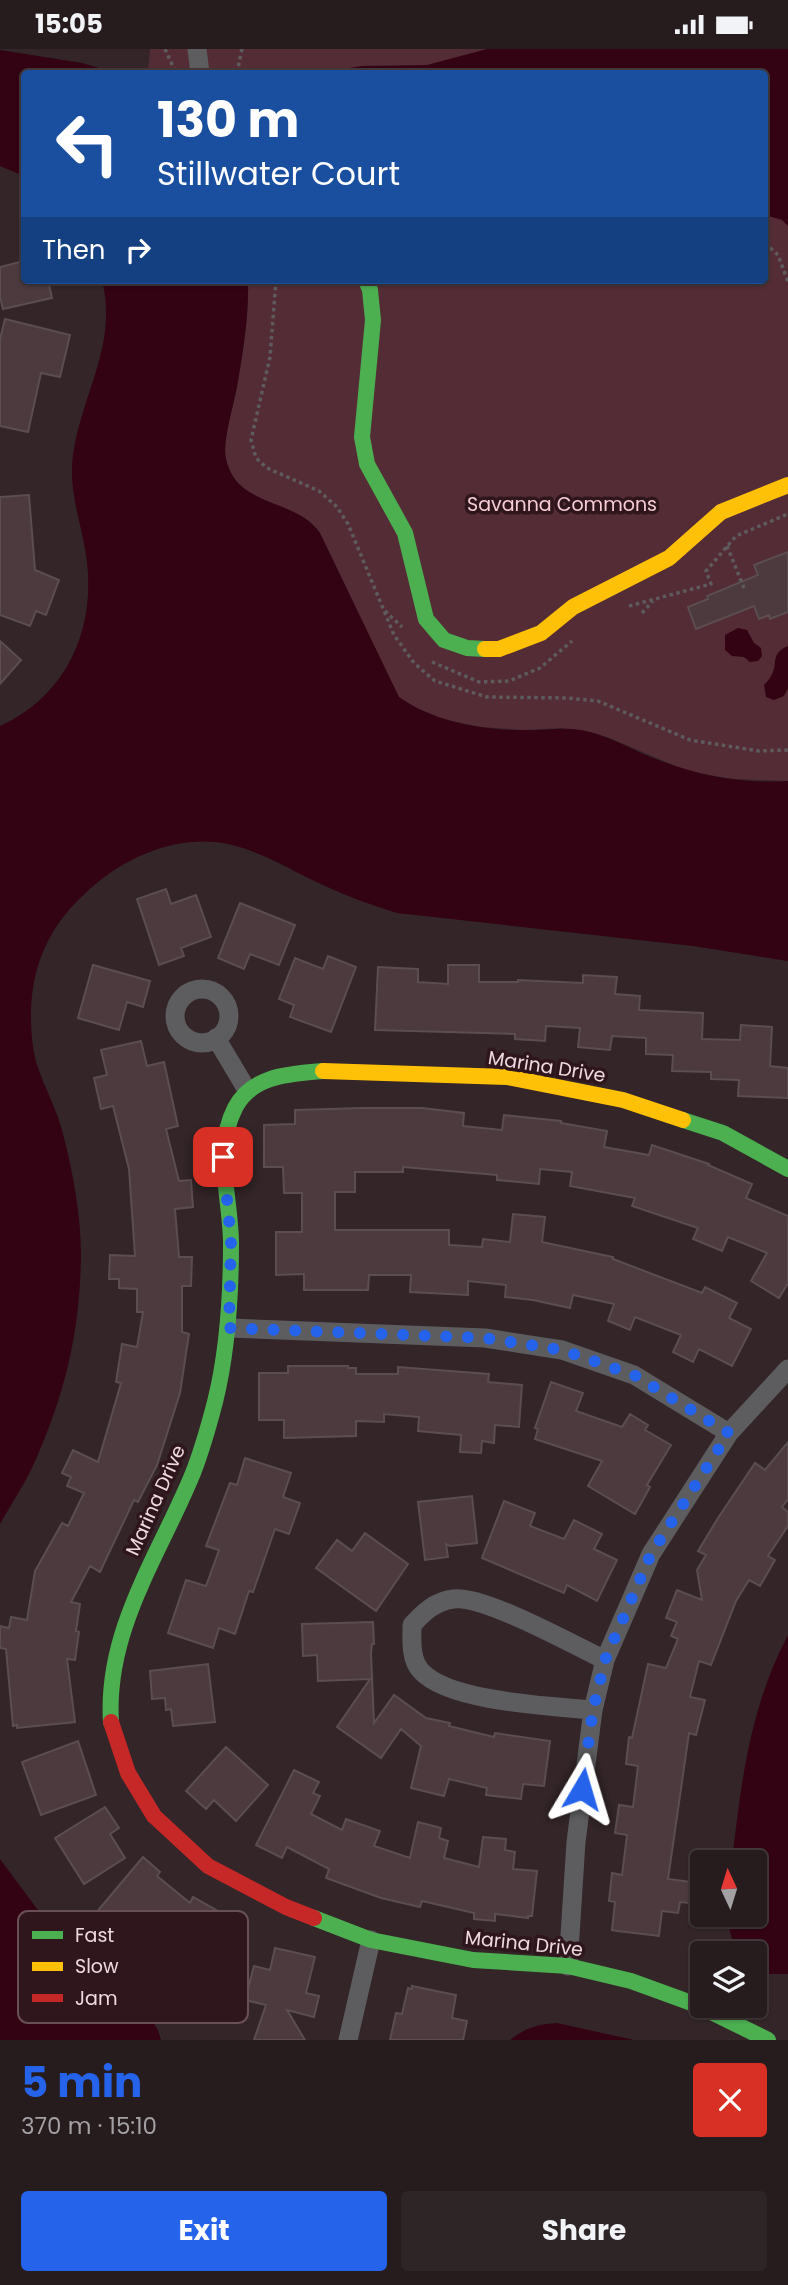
<!DOCTYPE html>
<html lang="en">
<head>
<meta charset="utf-8">
<style>
	:root { --surface:#261c1e; --page:#2e2527; --text:#f1f3f6; --muted:#a4a1a4; --line:#423a3c; --accent:#2563eb }
	body { margin:0; font-family:Poppins,sans-serif; background:var(--page); color:var(--text); height:100vh; display:flex; flex-direction:column; font-size:26px; white-space:nowrap }
	* { box-sizing:border-box; margin:0 }
	p { font-size:23px; color:var(--muted) }
	.icon { flex:none; width:38px; height:38px; fill:none; stroke:currentColor; stroke-width:2; stroke-linecap:round; stroke-linejoin:round }
	.map { position:relative; height:1991px; overflow:hidden }
	.sheet { display:flex; flex-direction:column; background:var(--surface); flex:1 }
	.sheet>* { flex:none }
	.guide { position:absolute; left:21px; top:21px; width:747px; height:214px; border-radius:7px; box-shadow:0 2px 5px #0004,0 0 0 2px var(--line); background:#1a4fa0; color:#fff; overflow:hidden }
	.needle { width:46px; rotate:356deg }
	.tools { position:absolute; left:690px; top:1801px; display:grid; gap:14px }
	.tools a { display:grid; place-items:center; width:77px; height:77px; border-radius:7px; background:var(--surface); box-shadow:0 2px 5px #0004,0 0 0 2px var(--line); font-size:35px }
	.pin { position:absolute; display:grid; place-items:center; width:60px; height:60px; color:#fff; margin:-30px; border-radius:14px; box-shadow:0 4px 10px #0006 }
	.me { position:absolute; width:77px; margin:-38px; rotate:7deg; stroke-linejoin:round; filter:drop-shadow(0 0 5px #0008) }
	.turn { display:flex; align-items:center; gap:24px; height:147px; padding:0 21px; font-size:32px }
	.turn .icon { width:91px; height:91px; stroke-width:2.5 }
	.turn b { display:block; font-size:49px; line-height:60px }
	.then { display:flex; align-items:center; height:66px; padding:0 21px; background:#0003; gap:14px; font-size:26px }
	.round { display:grid; place-items:center; flex:none; width:74px; height:74px; border-radius:7px; background:var(--page) }
	.summary { display:flex; align-items:center; justify-content:space-between; height:119px; padding:0 21px }
	h1 { font-size:42px; font-weight:700; line-height:52px; color:var(--accent) }
	.button { display:flex; gap:14px; margin-top:auto; padding:14px 21px }
	.button a { flex:1; height:80px; border-radius:7px; background:var(--accent); color:#fff; font-size:28px; font-weight:700; line-height:80px; text-align:center }
	.button a+a { background:var(--page); color:var(--text) }
	.status { display:flex; justify-content:space-between; align-items:center; height:49px; padding:0 35px; background:var(--surface); direction:ltr }
	.status svg { height:19px; fill:currentColor }
	.map>svg:first-child { display:block }
</style>
</head>
<body>
<div class="status"><b>15:05</b><svg viewBox="0 0 49 12"><path d="M0 12V9h3v3zM5 12V6h3v6zM10 12V3h3v9zM15 12V0h3v12zM26 1h20v11H26zM47 4h2v5h-2z"/></svg></div>
<div class="map">
<svg width="788" height="1991" viewBox="0 0 788 1991">
	<rect width="100%" height="100%" fill="#332528"/>
	<path fill="#542c36" d="M150,0H788V732L734,730L690,723L607,688L562,679L524,681L481,678L442,670L413,658L399,648L391,634L320,484C302,458 262,458 239,435C231,427 225,413 225,401C226,380 233,358 237,338C243,303 249,267 248,231H765V24H148Z"/>
	<path fill="#330313" d="M487,0H788V177L782,171L765,166V24H316L362,17L427,16Z
		M0,1L82,14L116,24H24V127L0,117Z
		M102,231H248C249,267 243,303 237,338C233,358 226,380 225,401C225,413 231,427 239,435C263,458 301,456 320,484L399,648C434,673 485,682 528,681C545,681 563,678 581,681C606,685 628,699 651,708C695,726 740,735 788,732V912L693,897L397,864C371,856 347,847 323,836C288,820 254,797 215,793C173,789 130,807 98,833C55,868 32,908 31,964C31,982 32,999 37,1016C45,1040 57,1060 63,1085C73,1123 81,1167 81,1206C80,1281 66,1342 36,1410C26,1433 12,1454 0,1475V677C68,646 97,578 86,506C81,473 68,440 73,406C82,343 118,297 102,231Z
		M738,579L747,581L754,594L761,599L762,607L758,612L750,613L744,608L732,607L725,601V586Z
		M788,597V639L784,647L774,651L766,648L764,636C766,633 769,631 771,627C779,615 769,605 788,597Z
		M788,1586V1925H764L754,1920V1904H739C731,1892 729,1880 728,1866H754V1813H732C741,1733 750,1658 788,1586Z
		M0,1810L52,1880L81,1909L113,1935L136,1948L158,1981L161,1991H0Z
		M557,1974L634,1991H510C525,1979 538,1975 557,1974Z"/>
	<path fill="#4c3a3e" stroke="#5b4e51" stroke-width="2" d="M24,212V231H48L52,249L3,260L0,248V218Z
		M5,270L70,286L60,328L41,324L28,383L0,377V290Z
		M29,446L35,521L59,531L46,566L36,562L30,577L0,566V448Z
		M788,503V563L770,570L769,566L759,570L754,557L696,580L688,558L708,550L707,547L758,526L754,516Z
		M0,592L21,611L0,635Z
		M166,840L171,855L196,846L211,888L181,899L184,907L159,916L137,850Z
		M240,854L295,876L279,916L250,905L244,920L218,909Z
		M328,907L356,918L331,983L290,968L294,956L279,950L295,909L323,920Z
		M93,916L150,932L143,958L127,953L119,981L78,969Z
		M448,916H479V933H518V931L583,934V926L617,928L615,945L640,947L639,961L703,964L702,990L740,991L741,976L772,978L770,1017L788,1019V1049L738,1047L739,1031L711,1030V1023L672,1022L673,1006L646,1005V989L612,987L610,1001L578,998L580,979L546,977L545,992L515,990V985L375,981L378,918L418,920V933L448,935Z
		M141,992L147,1017L164,1013L178,1077L166,1080L179,1132L191,1131L193,1158L175,1160L179,1208H192L191,1237H182V1283L189,1285L180,1344L157,1416L138,1453L134,1451L100,1523L90,1517L71,1553L80,1555L76,1582L79,1583L75,1611L67,1610L75,1673L17,1679V1676L13,1677L6,1600L0,1599V1577L9,1579L11,1568L27,1571L35,1522L62,1474L68,1477L84,1444L67,1437L71,1428L62,1424L73,1401L98,1413L121,1334L116,1333L122,1295L137,1298L143,1263H137V1240L119,1239V1230H109L110,1206L135,1207L129,1120L113,1057L101,1060L94,1029L107,1026L101,1001Z
		M364,1059H422L464,1064L463,1077L502,1081L504,1066L561,1072V1074L607,1082L604,1098L649,1106L652,1096L709,1115L708,1116L752,1135L746,1149L788,1167V1234L779,1249L751,1232L767,1204L728,1188L722,1202L693,1190L698,1179L632,1157L635,1149L570,1137L572,1123L540,1120L539,1135L497,1131V1126L403,1118V1123H355V1143H335V1181H449V1196L482,1198L483,1190L510,1193L513,1165L545,1168L542,1193L613,1208V1210L702,1244L705,1238L737,1254L729,1269L751,1280L732,1317L699,1300L693,1313L673,1303L681,1286L635,1268L630,1281L608,1272L614,1255L573,1246L570,1259L533,1251L505,1248L506,1236L468,1232V1246L410,1243L411,1226H369L368,1241H304V1225L276,1226V1183H302V1144H284L283,1118H264V1076L295,1075V1061Z
		M288,1317H348V1319H356V1325H398V1318L489,1325L488,1333L522,1336L519,1378L495,1376L494,1394L482,1392L481,1404L460,1403L461,1386L418,1382L419,1368L384,1365V1373L356,1372V1387L284,1389V1371H259V1324H288Z
		M551,1333L583,1344L576,1362L622,1378L630,1365L648,1376L645,1381L671,1396L647,1436L650,1438L635,1465L588,1437L602,1412L535,1390L538,1380L535,1379Z
		M788,1393V1450L782,1458L788,1463V1477L768,1507L775,1511L760,1537L749,1531L736,1552L711,1616L699,1612L690,1648L705,1651L696,1686L689,1684L668,1830L692,1833L689,1854L680,1853L678,1864L662,1862L659,1887L617,1882L612,1881L615,1853L609,1852L612,1824L622,1826L627,1786L615,1784L619,1756L633,1758L638,1717L626,1715L629,1688L632,1689L648,1615L666,1619L678,1590L671,1587L677,1573L666,1569L677,1541L702,1551L697,1521L706,1506L698,1502L718,1469L755,1414L765,1421Z
		M245,1409L291,1424L283,1448L300,1454L289,1485L275,1480L253,1543L249,1542L235,1585L219,1579L213,1599L168,1584L186,1531L206,1537L219,1501L206,1497L230,1434L237,1436Z
		M472,1447L477,1494L450,1497L446,1495L448,1508L425,1511L418,1453Z
		M504,1452L535,1464L530,1477L564,1490L574,1471L602,1485L594,1500L617,1511L597,1552L567,1536L564,1544L482,1509Z
		M365,1484L408,1515L376,1562L316,1519L337,1491L352,1502Z
		M373,1573L374,1595H372L371,1604L374,1674L394,1646L426,1669L450,1674L449,1677L494,1688L495,1684L550,1692L544,1737L523,1735L521,1750L486,1746L487,1739L449,1730L444,1747L411,1739L421,1697L401,1680L381,1709L337,1678L370,1630L318,1632L317,1606L303,1607L302,1575Z
		M208,1615L215,1673L173,1677L171,1660L166,1661L165,1649L152,1650L150,1622Z
		M78,1692L96,1746L41,1766L22,1713Z
		M226,1698L268,1736L236,1772L214,1751L206,1760L186,1742Z
		M294,1721L319,1733L313,1744L320,1747L311,1765L342,1781L346,1770L380,1782L374,1797L410,1809L418,1773L441,1779L439,1789L448,1792L444,1809L479,1818L483,1788L506,1790L505,1801L515,1803L513,1820L537,1822L532,1867H528V1869L495,1865V1872L474,1870V1864L422,1852L420,1858L381,1849L326,1829L329,1820L287,1798L282,1809L256,1796Z
		M105,1758L119,1779L110,1785L125,1809L84,1835L55,1789Z
		M143,1808L160,1823L157,1827L190,1854L193,1848L244,1877L215,1932L182,1915L189,1902L154,1884L152,1886L132,1870L121,1883L113,1877L106,1885L90,1871Z
		M275,1899L315,1908L306,1944L319,1947L314,1968L287,1961L305,1991H254L266,1956L245,1951L254,1917L270,1921Z
		M412,1937L456,1946L452,1969L467,1972L463,1991H390L396,1964L402,1965L408,1939L412,1940Z"/>
	<g fill="none" stroke-linecap="round" stroke-linejoin="round">
		<path stroke="#5e5b5e" stroke-width="3.5" stroke-dasharray="3.5 3.5" stroke-linecap="butt" d="M165,0L176,24
			M237,24L242,0
			M765,194L778,206L788,233
			M276,231L270,308L251,391L256,409L267,419L319,442L337,458L348,475L394,586L414,614L435,632L487,648L567,649L598,652L690,691L759,702L788,701
			M727,497L744,539
			M629,557L711,535L706,522L736,487L788,465
			M385,562L402,578
			M642,564L653,552
			M432,613L479,633L509,632L540,619L572,592"/>
		<path stroke="#5d5d60" stroke-width="19" d="M197,0L200,24
			M175 967a27 27 0 1 1 54 0a27 27 0 1 1-54 0Z
			M216,989L247,1041
			M229,1279L485,1289L562,1301L634,1326L729,1384
			M593,1661C551,1657 449,1653 421,1622C410,1610 412,1591 412,1576C424,1563 434,1553 453,1550C482,1545 574,1596 605,1611
			M568,1917L576,1793L593,1661L605,1611L651,1505L729,1384L788,1320
			M348,1991L371,1891"/>
		<path stroke="#4caf50" stroke-width="16" d="M366,231L370,241L373,271L362,388L367,415L405,484L426,570L444,591L467,599L485,600
			M683,1071L723,1084L788,1120
			M111,1673C105,1581 160,1505 193,1424C202,1401 209,1376 215,1353C228,1301 231,1248 231,1195C231,1149 213,1102 235,1059C252,1026 290,1025 323,1022
			M314,1869L371,1891L473,1911L568,1917L631,1932L697,1956L768,1991"/>
		<path stroke="#ffc107" stroke-width="16" d="M485,600H499L541,584L573,558L669,509L721,463L788,436
			M323,1022L507,1028L623,1051L683,1071"/>
		<path stroke="#c62828" stroke-width="16" d="M111,1673L128,1724L154,1767L208,1817L286,1858L314,1869"/>
	</g>
	<g fill="none" stroke-linecap="round" stroke-linejoin="round">
		<path stroke="#2563eb" stroke-width="12" stroke-dasharray="0 21.6" d="M223,1108L231,1192L229,1279L485,1289L562,1301L634,1326L729,1384L651,1505L605,1611L593,1661L582,1740"/>
	</g>
	<g text-anchor="middle" stroke-width="7" stroke-linejoin="round" paint-order="stroke">
		<g font-size="19" fill="#f6cdd5" stroke="#2f151c">
			<text x="562" y="462">Savanna Commons</text>
		</g>
		<g font-size="19" fill="#eedbdf" stroke="#2f151c">
			<text transform="translate(547 1017) rotate(9)" y="7">Marina Drive</text>
			<text transform="translate(155 1451) rotate(-66)" y="7">Marina Drive</text>
			<text transform="translate(524 1894) rotate(6)" y="7">Marina Drive</text>
		</g>
	</g>
	<rect x="18" y="1862" width="230" height="112" rx="10" fill="#2f151c" stroke="#685056" stroke-width="2"/>
	<rect x="32" y="1882" width="31" height="8" fill="#4caf50"/>
	<rect x="32" y="1913" width="31" height="9" fill="#ffc107"/>
	<rect x="32" y="1945" width="31" height="8" fill="#c62828"/>
	<g font-size="19" fill="#eedbdf">
		<text x="75" y="1893">Fast</text>
		<text x="75" y="1924">Slow</text>
		<text x="75" y="1956">Jam</text>
	</g>
</svg>
<div class="tools">
<a><svg class="needle" viewBox="-14 -14 28 28"><path d="M0-13l5 13h-10z" fill="#e53935"/><path d="M0 13l5-13h-10z" fill="#a4a1a4"/></svg></a>
<a><svg class="icon" aria-label="layers" viewBox="0 0 24 24"><path d="M12 4l9 5-9 5-9-5zM3 14l9 5 9-5"/></svg></a>
</div>
<div class="pin" style="left:223px;top:1108px;background:#d93025"><svg class="icon" aria-label="arrive" viewBox="0 0 24 24"><path d="M6 21V4h12l-3 4 3 4H6"/></svg></div>
<svg class="me" style="left:582px;top:1740px" viewBox="-20 -20 40 40"><path d="M0-17L14 15 0 8-14 15z" fill="#2563eb" stroke="#fff" stroke-width="4"/></svg>
<div class="guide">
<div class="turn"><svg class="icon" aria-label="left" viewBox="0 0 24 24"><path d="M17 20v-9H6M10 6l-5 5 5 5"/></svg><div><b>130 m</b>Stillwater Court</div></div>
<div class="then">Then<svg class="icon" aria-label="right" viewBox="0 0 24 24"><path d="M7 20v-9h11M14 6l5 5-5 5"/></svg></div>
</div>
</div>
<section class="sheet">
<div class="summary"><div><h1>5 min</h1><p>370 m · 15:10</p></div><a class="round" style="background:#d93025;color:#fff"><svg class="icon" aria-label="close" viewBox="0 0 24 24"><path d="M6 6l12 12M18 6L6 18"/></svg></a></div>
<div class="button"><a>Exit</a><a>Share</a></div>
</section>
</body>
</html>
